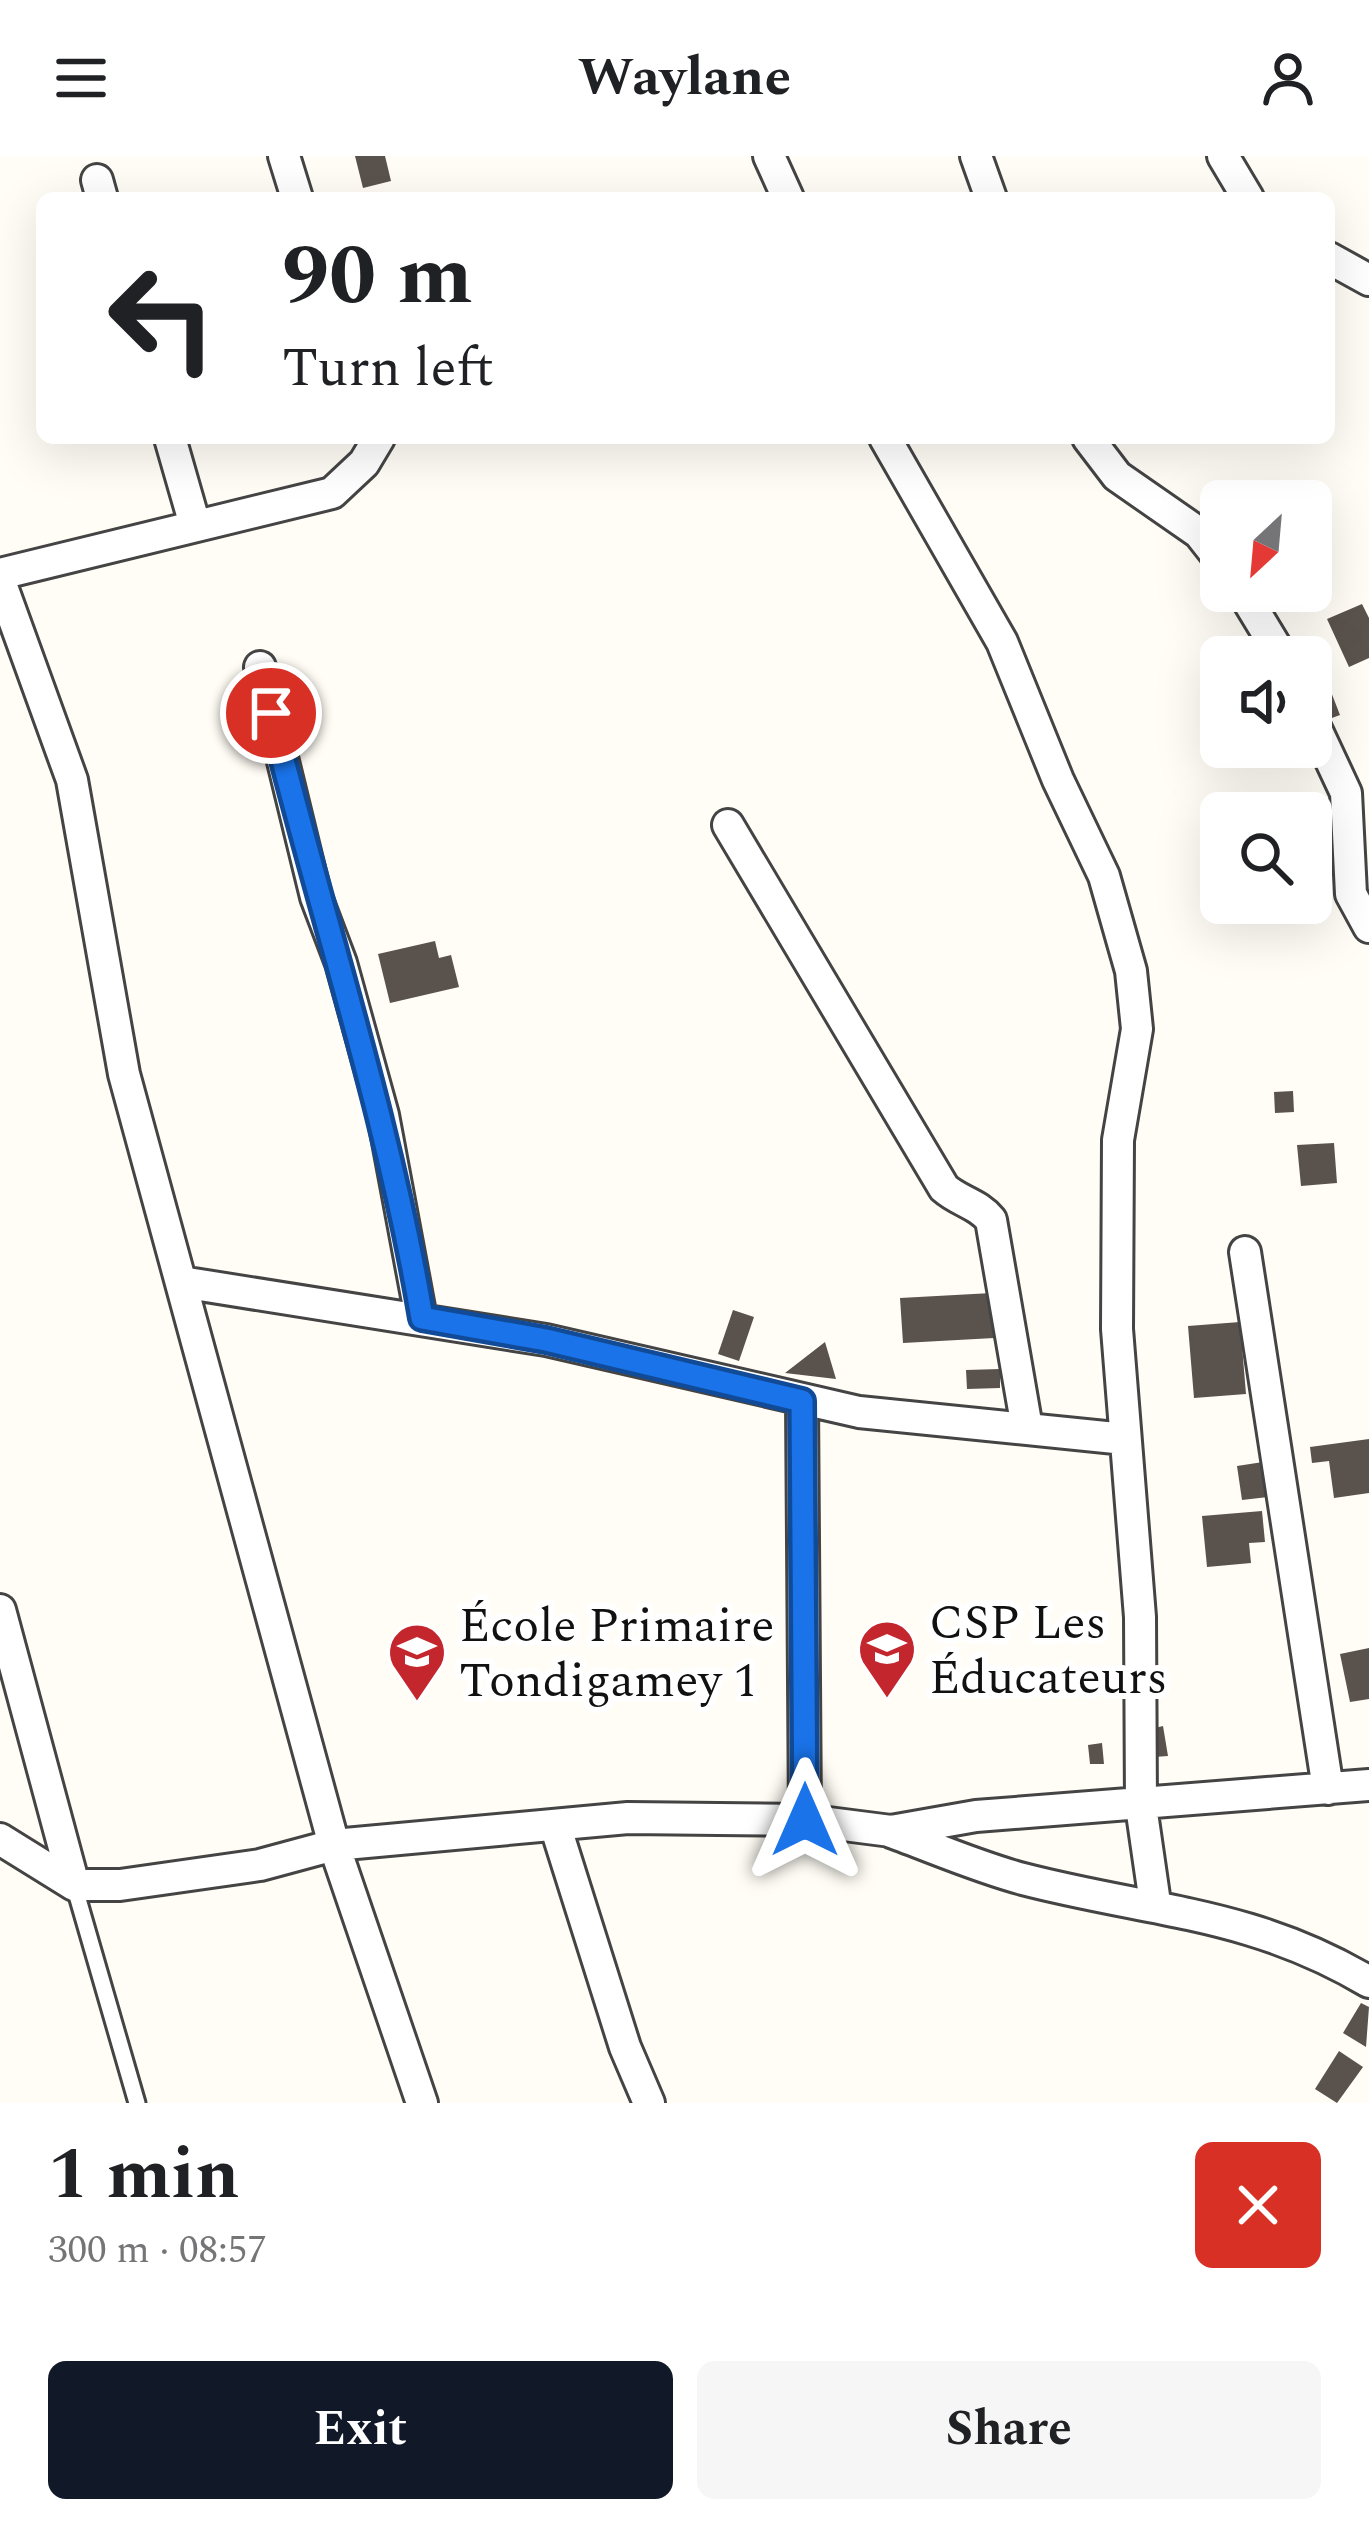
<!DOCTYPE html>
<html lang="en">
<head>
<meta charset="utf-8">
<style>
	:root { --surface:#fff; --page:#f6f6f6; --text:#202124; --muted:#757577; --accent:#111827 }
	body { margin:0; font-family:Spectral,serif; background:var(--page); color:var(--text); height:100vh; display:flex; flex-direction:column; font-size:45px; white-space:nowrap }
	* { box-sizing:border-box; margin:0 }
	p { font-size:39px; color:var(--muted) }
	.icon { flex:none; width:66px; height:66px; fill:none; stroke:currentColor; stroke-width:2; stroke-linecap:round; stroke-linejoin:round }
	.map { position:relative; height:1947px; overflow:hidden }
	.panel { display:flex; flex-direction:column; background:var(--surface); flex:1 }
	.panel>* { flex:none }
	.top-card { position:absolute; left:36px; top:36px; width:1299px; height:252px; border-radius:18px; box-shadow:0 12px 48px #0002; background:#fff; color:var(--text); overflow:hidden }
	.needle { width:78px; rotate:206deg }
	.fabs { position:absolute; left:1200px; top:324px; display:grid; gap:24px }
	.fabs a { display:grid; place-items:center; width:132px; height:132px; border-radius:18px; background:var(--surface); box-shadow:0 12px 48px #0002; font-size:60px }
	.pin { position:absolute; display:grid; place-items:center; width:102px; height:102px; color:#fff; margin:-51px; border:6px solid #fff; border-radius:50%; box-shadow:0 3px 12px #0007 }
	.me { position:absolute; width:132px; margin:-66px; rotate:0deg; stroke-linejoin:round; filter:drop-shadow(0 0 9px #0008) }
	.turn { display:flex; align-items:center; gap:42px; height:252px; padding:0 48px; font-size:54px }
	.turn .icon { width:156px; height:156px; stroke-width:2.5 }
	.turn b { display:block; font-size:84px; line-height:102px }
	.round { display:grid; place-items:center; flex:none; width:126px; height:126px; border-radius:18px; background:var(--page) }
	.head { display:flex; align-items:center; justify-content:space-between; height:204px; padding:0 48px }
	h1 { font-size:72px; font-weight:700; line-height:90px }
	.action { display:flex; gap:24px; margin-top:auto; padding:24px 48px }
	.action a { flex:1; height:138px; border-radius:18px; background:var(--accent); color:#fff; font-size:48px; font-weight:700; line-height:138px; text-align:center }
	.action a+a { background:var(--page); color:var(--text) }
	header { display:flex; justify-content:space-between; align-items:center; height:156px; padding:0 48px; background:var(--surface); font-size:54px; font-weight:700 }
	.map>svg:first-child { display:block }
</style>
</head>
<body>
<header><svg class="icon" aria-label="menu" viewBox="0 0 24 24"><path d="M4 6h16M4 12h16M4 18h16"/></svg>Waylane<svg class="icon" aria-label="person" viewBox="0 0 24 24"><circle cx="12" cy="8" r="4"/><path d="M4 21q1-7 8-7t8 7"/></svg></header>
<div class="map">
<svg width="1369" height="1947" viewBox="0 0 1369 1947">
	<rect width="100%" height="100%" fill="#fffdf5"/>
	<path fill="#5a524d" d="M355,0H385L391,25L363,32Z
		M1362,448L1369,462V502L1349,511L1327,463Z
		M1326,523L1340,559L1321,566L1311,528Z
		M435,785L439,802L451,799L459,831L390,847L378,798Z
		M1293,935L1294,956L1275,957L1274,936Z
		M1334,987L1337,1027L1301,1030L1297,989Z
		M992,1137L994,1182L903,1187L900,1142Z
		M733,1154L754,1161L739,1205L718,1198Z
		M1240,1166L1246,1238L1194,1242L1188,1170Z
		M825,1186L836,1223L785,1217Z
		M1000,1213V1232L967,1233L966,1214Z
		M1369,1283V1337L1334,1342L1329,1305L1312,1307L1310,1291Z
		M1263,1306L1268,1341L1242,1344L1237,1310Z
		M1262,1355L1265,1386L1249,1387L1251,1407L1207,1411L1202,1360Z
		M1369,1492V1543L1350,1546L1340,1498Z
		M1163,1570L1168,1600L1154,1601L1155,1572Z
		M1102,1587L1104,1608H1090L1088,1589Z
		M1361,1847L1369,1851L1366,1891L1343,1877Z
		M1339,1895L1363,1911L1337,1947L1315,1933Z"/>
	<g fill="none" stroke-linecap="round" stroke-linejoin="round">
		<defs>
			<path id="lane" d="M74,1729L137,1947"/>
			<path id="street" d="M284,0L297,42
				M769,0L788,42
				M976,0L991,42
				M1223,0L1248,42
				M97,24L102,42
				M1329,102L1369,124
				M170,282L195,369
				M885,282L1002,486L1058,624L1104,720L1131,815L1137,873L1118,984L1117,1173L1140,1461L1141,1650L1155,1747
				M1088,282L1117,320L1199,377L1221,405
				M0,418L332,337L364,307L379,282
				M0,425L72,624L124,918L334,1689L422,1947
				M1242,435L1282,501
				M260,511L316,741L341,807L383,959L421,1162
				M1311,562L1346,637L1351,738L1369,771
				M728,669L944,1032C960,1046 977,1047 991,1064L1027,1272
				M1245,1096L1328,1633
				M181,1126L546,1184L859,1256L1125,1283
				M802,1245L805,1664
				M0,1454L74,1729
				M556,1672L625,1891L649,1947
				M891,1676C935,1692 978,1711 1023,1723C1150,1756 1252,1756 1369,1826
				M0,1683L74,1729H120L260,1709L334,1689L628,1662L805,1664L891,1675L976,1660L1369,1629"/>
		</defs>
		<use href="#lane" stroke="#444" stroke-width="21"/>
		<use href="#street" stroke="#444" stroke-width="36"/>
		<use href="#lane" stroke="#fff" stroke-width="15"/>
		<use href="#street" stroke="#fff" stroke-width="30"/>
	</g>
	<g fill="none" stroke-linecap="round" stroke-linejoin="round">
		<defs>
			<path id="route" d="M271,557C321,760 387,954 422,1162L546,1184L802,1245L805,1664"/>
		</defs>
		<use href="#route" stroke="#114b97" stroke-width="30"/>
		<use href="#route" stroke="#1a73e8" stroke-width="21"/>
	</g>
	<defs>
		<symbol id="school-pin" viewBox="-11 -11 22 30"><path d="M0 17L-7.5 6A9.5 9.5 0 1 1 7.5 6Z" fill="#c4262e" stroke="#fff"/><path d="M0-5L7-2L0 1L-7-2ZM-4 1L0 2.5L4 1V4Q0 6-4 4Z" fill="#fff"/></symbol>
	</defs>
	<g fill-rule="evenodd">
		<use href="#school-pin" x="854" y="1460" width="66" height="90"/>
		<use href="#school-pin" x="384" y="1463" width="66" height="90"/>
	</g>
	<g text-anchor="middle" stroke-width="12" stroke-linejoin="round" paint-order="stroke">
		<g font-size="48" fill="#111" stroke="#fff" text-anchor="start">
			<text x="929" y="1482">CSP Les<tspan x="929" dy="55">Éducateurs</tspan></text>
			<text x="459" y="1485">École Primaire<tspan x="459" dy="55">Tondigamey 1</tspan></text>
		</g>
	</g>
</svg>
<div class="fabs">
<a><svg class="needle" viewBox="-14 -14 28 28"><path d="M0-13l5 13h-10z" fill="#e53935"/><path d="M0 13l5-13h-10z" fill="#757577"/></svg></a>
<a><svg class="icon" aria-label="sound" viewBox="0 0 24 24"><path d="M4 9h4l5-4v14l-5-4H4zM17 9q2 3 0 6"/></svg></a>
<a><svg class="icon" aria-label="search" viewBox="0 0 24 24"><circle cx="10" cy="10" r="6"/><path d="M15 15l6 6"/></svg></a>
</div>
<div class="pin" style="left:271px;top:557px;background:#d93025"><svg class="icon" aria-label="arrive" viewBox="0 0 24 24"><path d="M6 21V4h12l-3 4 3 4H6"/></svg></div>
<svg class="me" style="left:805px;top:1664px" viewBox="-20 -20 40 40"><path d="M0-17L14 15 0 8-14 15z" fill="#1a73e8" stroke="#fff" stroke-width="4"/></svg>
<div class="top-card">
<div class="turn"><svg class="icon" aria-label="left" viewBox="0 0 24 24"><path d="M17 20v-9H6M10 6l-5 5 5 5"/></svg><div><b>90 m</b>Turn left</div></div>
</div>
</div>
<section class="panel">
<div class="head"><div><h1>1 min</h1><p>300 m · 08:57</p></div><a class="round" style="background:#d93025;color:#fff"><svg class="icon" aria-label="close" viewBox="0 0 24 24"><path d="M6 6l12 12M18 6L6 18"/></svg></a></div>
<div class="action"><a>Exit</a><a>Share</a></div>
</section>
</body>
</html>
